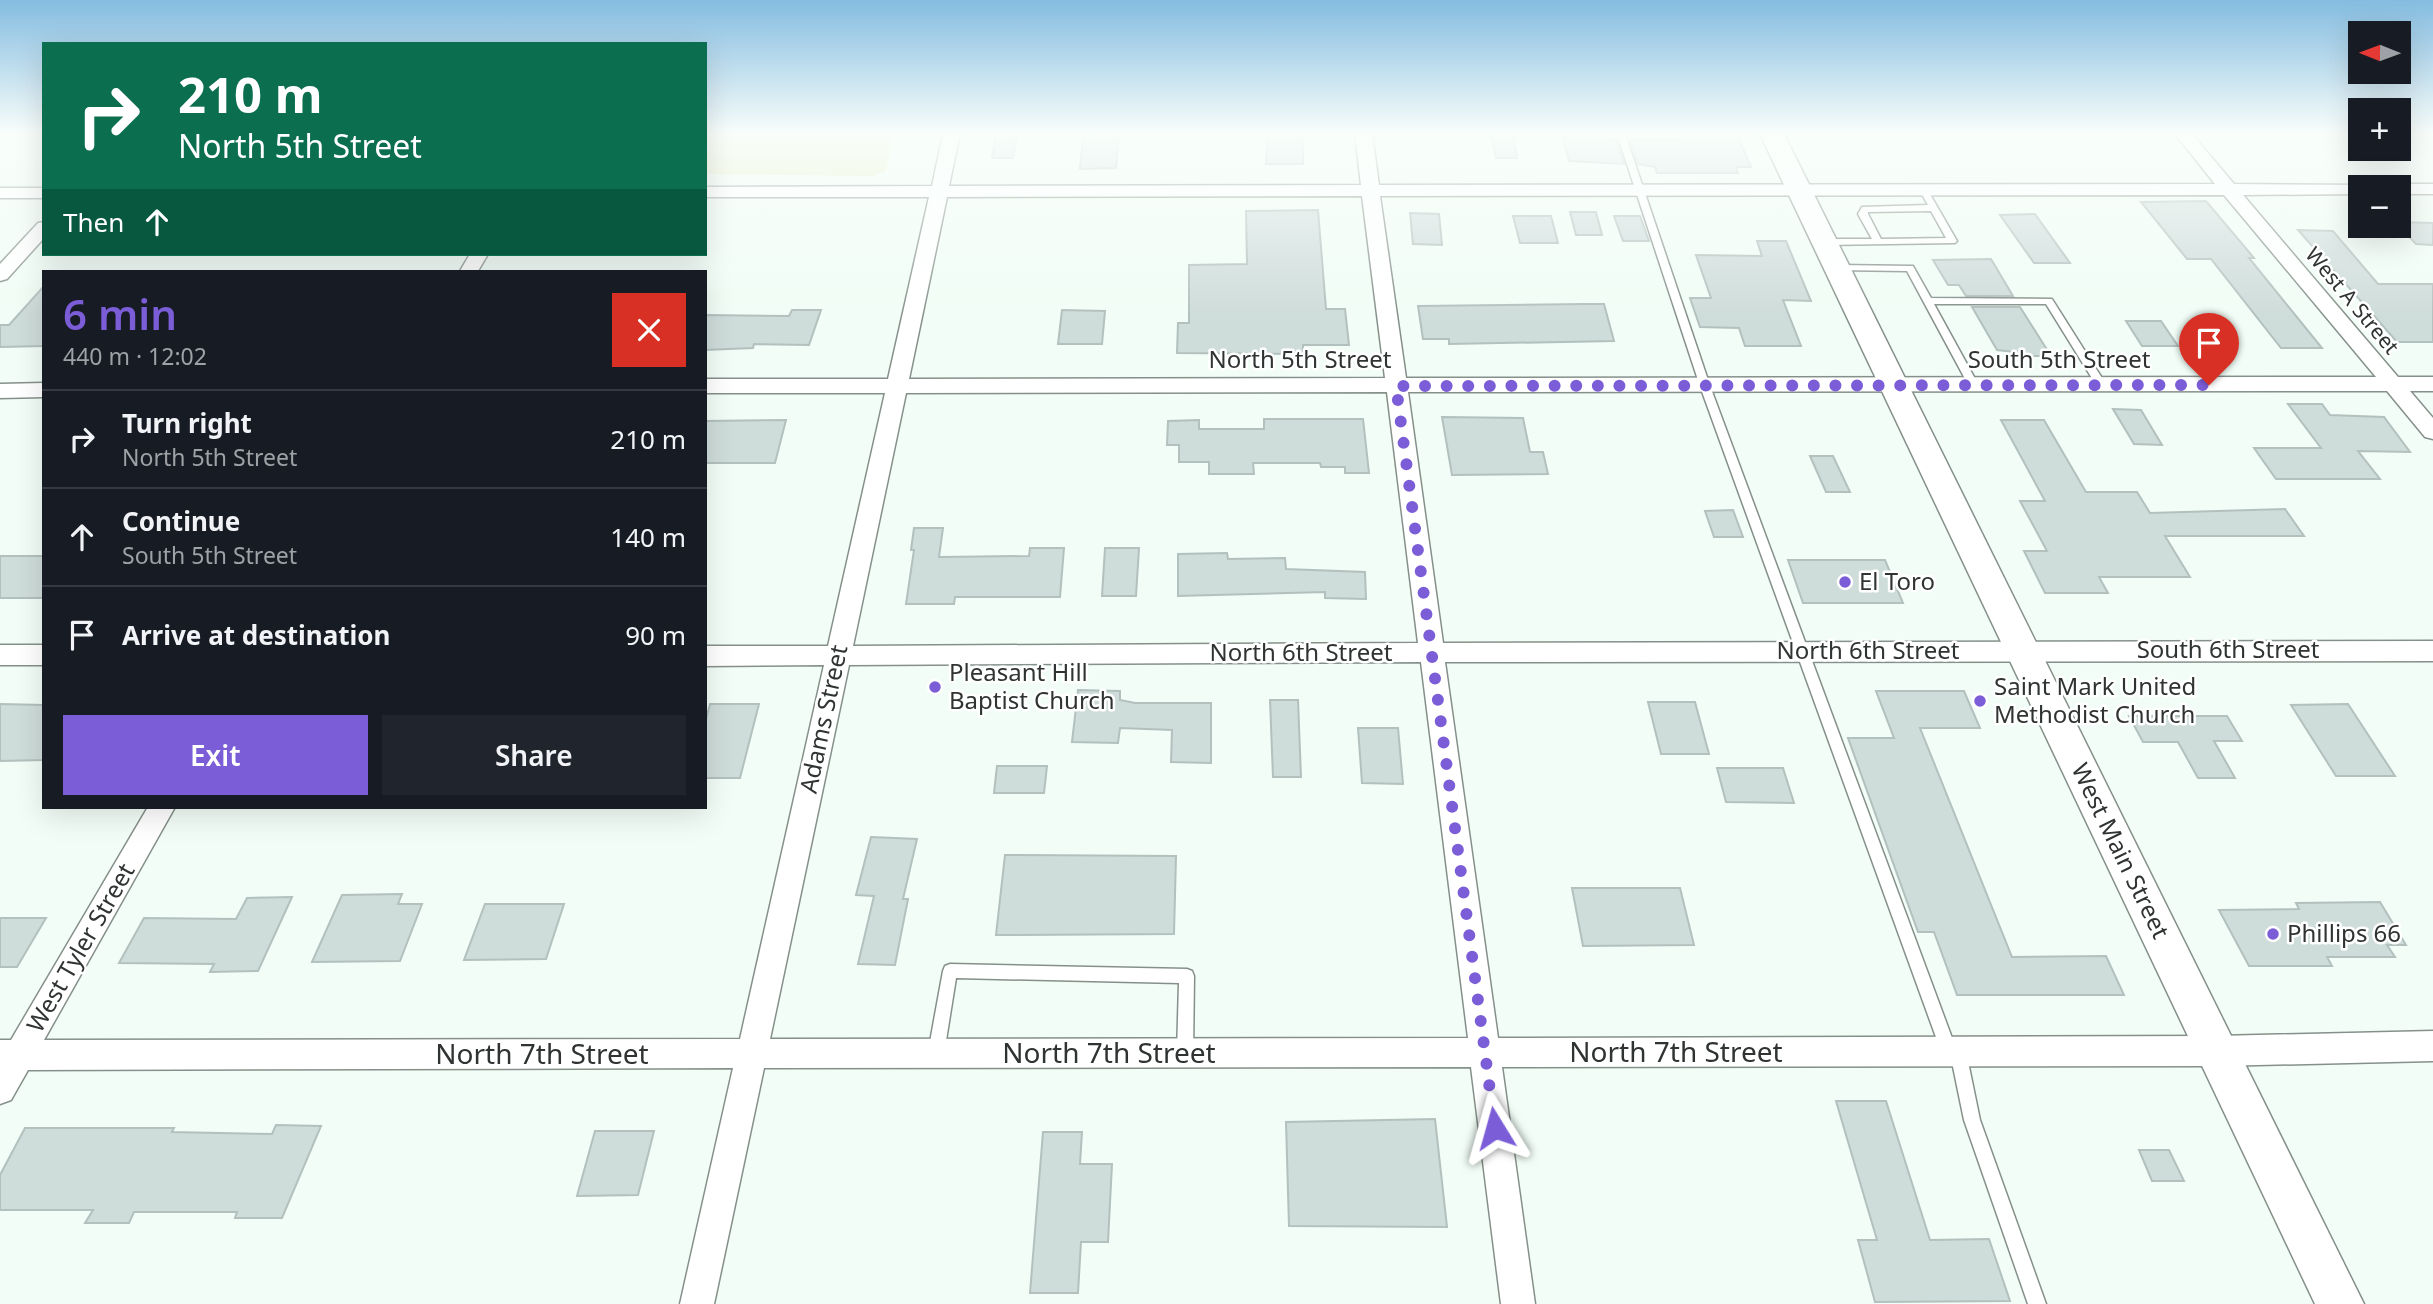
<!DOCTYPE html>
<html lang="en">
<head>
<meta charset="utf-8">
<style>
	:root { --surface:#171b24; --page:#20242c; --text:#f1f3f6; --muted:#9ea1a6; --line:#363941; --accent:#7c5dd8 }
	body { margin:0; font-family:"Noto Sans",sans-serif; background:var(--page); color:var(--text); height:100vh; display:flex; flex-direction:column; font-size:26px; white-space:nowrap }
	* { box-sizing:border-box; margin:0 }
	p { font-size:23px; color:var(--muted) }
	.icon { flex:none; width:38px; height:38px; fill:none; stroke:currentColor; stroke-width:2; stroke-linecap:round; stroke-linejoin:round }
	.map { position:relative; flex:1; overflow:hidden }
	.details { position:absolute; left:42px; top:270px; width:665px; height:539px; display:flex; flex-direction:column; background:var(--surface); border-radius:0px; box-shadow:0 7px 28px #0002 }
	.details>* { flex:none }
	.guide { position:absolute; left:42px; top:42px; width:665px; height:214px; border-radius:0px; box-shadow:0 7px 28px #0002; background:#0b6e4f; color:#fff; overflow:hidden }
	.needle { width:46px; rotate:271deg }
	.buttons { position:absolute; left:2348px; top:21px; display:grid; gap:14px }
	.buttons a { display:grid; place-items:center; width:63px; height:63px; border-radius:0px; background:var(--surface); box-shadow:0 7px 28px #0002; font-size:35px }
	.pin { position:absolute; display:grid; place-items:center; width:60px; height:60px; color:#fff; margin:-72px -30px; border-radius:50% 50% 50% 0; rotate:-45deg; box-shadow:0 0 7px #0007 }
	.pin .icon { rotate:45deg }
	.me { position:absolute; width:77px; margin:-38px; rotate:352deg; stroke-linejoin:round; filter:drop-shadow(0 0 5px #0008) }
	.turn { display:flex; align-items:center; gap:24px; height:147px; padding:0 21px; font-size:32px }
	.turn .icon { width:91px; height:91px; stroke-width:2.5 }
	.turn b { display:block; font-size:49px; line-height:60px }
	.then { display:flex; align-items:center; height:66px; padding:0 21px; background:#0003; gap:14px; font-size:26px }
	.round { display:grid; place-items:center; flex:none; width:74px; height:74px; border-radius:0px; background:var(--page) }
	.headline { display:flex; align-items:center; justify-content:space-between; height:119px; padding:0 21px }
	h1 { font-size:42px; font-weight:600; line-height:52px; color:var(--accent) }
	.cta { display:flex; gap:14px; margin-top:auto; padding:14px 21px }
	.cta a { flex:1; height:80px; border-radius:0px; background:var(--accent); color:#fff; font-size:28px; font-weight:600; line-height:80px; text-align:center }
	.cta a+a { background:var(--page); color:var(--text) }
	ul { padding:0; list-style:none }
	li { display:flex; align-items:center; gap:21px; height:98px; padding:0 21px; border-top:2px solid var(--line) }
	li div { flex:1 }
	li b { display:block; font-size:26px }
	li em { font-style:normal }
	.map>svg:first-child { display:block }
</style>
</head>
<body>
<div class="map">
<svg width="2433" height="1304" viewBox="0 0 2433 1304">
	<rect width="100%" height="100%" fill="#f1fdf6"/>
	<path fill="#e9ebbf" d="M705,134H894L886,171L873,176L705,174Z"/>
	<path fill="#cedcda" stroke="#b2c0be" stroke-width="2" d="M996,134H1017L1013,158H992Z
		M1092,134H1119L1116,168L1080,169L1083,137H1091Z
		M1491,134H1513L1517,158H1496Z
		M1563,137L1616,140L1624,164L1569,161Z
		M1267,139H1303V164H1266Z
		M1739,139L1751,167H1736L1738,173H1657L1655,167L1638,164L1630,140Z
		M2206,201L2254,258H2249L2322,348H2281L2211,259H2187L2141,202Z
		M1318,210L1326,309H1345L1349,345H1303V354L1177,353L1178,323H1189V265L1247,264L1246,211Z
		M1570,212H1596L1602,235H1576Z
		M1410,213L1439,214L1442,245L1413,244Z
		M2035,214L2070,263H2034L2000,215Z
		M1513,216H1551L1558,243H1520Z
		M1614,216H1640L1649,241H1623Z
		M2399,222L2433,223V245L2416,244L2399,226Z
		M2298,230L2333,231L2378,284H2433V342H2397Z
		M1757,241H1786L1811,301L1783,300L1801,346H1745L1739,328L1700,327L1690,298H1711L1696,255L1762,256Z
		M1991,259L2013,296H1966L1959,285H1948L1933,260Z
		M44,286V346L0,347V325H9Z
		M1585,304H1604L1614,341L1449,344V339H1423L1418,306Z
		M1972,307H2020L2051,356H2016L2014,352L1997,350Z
		M792,310H821L809,345L754,344L753,348L705,350V315L789,316Z
		M1062,310L1105,311L1102,344H1058Z
		M2126,321H2161L2178,346H2142Z
		M2288,404H2322L2330,415L2384,417L2410,452L2358,451L2380,479H2276L2254,448H2321Z
		M2113,409L2141,410L2162,445L2134,444Z
		M1442,417L1523,418L1530,452H1543L1548,474L1452,475Z
		M1264,419H1363L1369,473H1345V467H1321L1320,463H1253L1254,474H1209V462H1179V445H1167L1168,421L1199,420V429H1264Z
		M786,420L775,463H705V421Z
		M2001,420H2044L2086,492H2137L2150,513L2285,509L2304,536H2165L2190,577H2099L2108,593H2045L2024,551H2047L2020,501H2045Z
		M1810,456H1833L1850,492H1826Z
		M1733,510L1743,537H1714L1705,511Z
		M914,528H943L939,557L1029,556L1030,548H1064L1060,597H955L954,604H906L914,550H911Z
		M1105,548H1139L1136,596H1102Z
		M1227,553L1228,559L1285,558L1286,569L1365,572L1366,599L1325,598V592L1178,596V554Z
		M0,556H44V598H0Z
		M1788,560H1885L1903,603H1803Z
		M1078,690L1120,691V700L1135,703H1211V763L1171,762L1172,730L1120,728L1118,743L1072,742Z
		M1876,691H1964L1980,728H1920L2012,957L2106,956L2124,995H1957L1934,932H1918L1848,738H1894Z
		M1270,700H1298L1301,777H1273Z
		M1648,702H1695L1709,754H1661Z
		M0,704L44,705V760L0,761Z
		M710,704H759L740,778H705V723Z
		M2348,704L2395,776H2336L2291,705Z
		M2129,716H2227L2242,741H2214L2235,778H2198L2178,742H2143Z
		M1358,728H1398L1403,784L1362,783Z
		M997,766H1047L1044,793H994Z
		M1717,768H1783L1794,803L1726,802Z
		M871,837L917,839L903,899H908L895,965L858,964L874,896L856,895Z
		M1005,855L1176,856L1174,934L996,935Z
		M1572,888H1680L1694,945L1583,946Z
		M402,894L398,904H422L400,961L312,962L342,895Z
		M292,897L258,971L210,972L214,964L119,963L144,918L236,919L247,898Z
		M2380,902L2406,945H2387L2395,957H2327L2332,966H2249L2219,910L2299,909L2296,903Z
		M485,904H564L546,959L464,960Z
		M0,918H46L17,967H0Z
		M1836,1101H1886L1930,1240L1989,1239L2010,1301L1875,1302L1858,1240H1877Z
		M1435,1119L1447,1227L1289,1226L1286,1122Z
		M276,1125L321,1126L282,1218H235L237,1212H134L129,1223H85L93,1210H0V1175L25,1128H174L172,1132L272,1134Z
		M595,1131H654L638,1195L577,1196Z
		M1043,1132H1082L1080,1164H1112L1108,1242H1081L1078,1293H1030Z
		M2139,1150H2169L2184,1181H2152Z"/>
	<g fill="none" stroke-linecap="round" stroke-linejoin="round">
		<defs>
			<path id="lane" d="M1617,134H1625L1710,386L1955,1046L1958,1045L1963,1047L1966,1052L1980,1120L2046,1304H2028L1964,1120L1951,1057L1944,1056L1941,1051L1700,386Z
				M1923,186L1927,189L1957,241L1955,243L1824,245L1819,242L1824,239H1872L1858,214L1862,207L1928,205L1919,189ZM1931,211L1946,238L1881,239L1868,214V212Z
				M1837,265L1913,266L1931,298L2052,299L2107,386L2102,389L2098,388L2046,304H1934L1979,386L1974,389L1970,388L1907,271L1834,270V266Z
				M950,964L1187,969L1192,971L1194,976L1193,1053L1190,1058L1185,1060L1180,1058L1177,1053L1179,983L956,978L944,1053L941,1058L936,1060L931,1058L928,1053L943,971L945,966Z"/>
			<path id="street" d="M943,134H960L949,186L1361,185L1355,134H1372L1379,185L2215,184L2175,134H2192L2234,184L2367,185L2361,187V194L2243,195L2398,377H2433V391H2410L2433,418V439L2425,437L2387,391L1408,392L1443,643L2433,641V661L1445,662L1498,1038L2217,1036L2433,1031V1061L2217,1066L1502,1067L1535,1304H1501L1471,1067L764,1068L714,1304H680L733,1068L28,1070L11,1100L0,1104V1040H11L148,807H175L44,1040L740,1039L824,665L705,666V646H828L885,393H705V379H888L929,197H705V187L932,186ZM2224,195L2376,377L1406,378L1380,196ZM1362,196L1385,378L909,379L947,197ZM1387,392L1418,643L853,646L906,393ZM1421,662L1468,1038L770,1039L849,665Z
				M2399,184H2433V194H2399V187H2391Z
				M0,188H44V198H0Z
				M44,222V238L7,279L0,281V264L38,223Z
				M470,254H488L478,271H460Z
				M44,383V397L0,398V384Z
				M0,645H44V665H0Z"/>
			<path id="secondary" d="M1760,134H1784L2364,1304H2315Z"/>
		</defs>
		<use href="#lane" stroke="#86908a" stroke-width="3"/>
		<use href="#street" stroke="#86908a" stroke-width="3"/>
		<use href="#secondary" stroke="#86908a" stroke-width="3"/>
		<use href="#lane" fill="#fff" fill-rule="evenodd"/>
		<use href="#street" fill="#fff" fill-rule="evenodd"/>
		<use href="#secondary" fill="#fff" fill-rule="evenodd"/>
	</g>
	<linearGradient id="sky" x2="0" y2="1"><stop stop-color="#84bce0"/><stop offset="0.42" stop-color="#f9fefb"/><stop offset="1" stop-color="#f9fefb" stop-opacity="0"/></linearGradient>
	<rect width="2433" height="317" fill="url(#sky)"/>
	<g fill="none" stroke-linecap="round" stroke-linejoin="round">
		<path stroke="#7c5dd8" stroke-width="12" stroke-dasharray="0 21.6" d="M1495,1128L1396,386L2209,385"/>
	</g>
	<g fill="#7c5dd8" stroke="#fff" stroke-width="2.5">
		<circle cx="1845" cy="582" r="7"/>
		<circle cx="935" cy="687" r="7"/>
		<circle cx="1980" cy="701" r="7"/>
		<circle cx="2273" cy="934" r="7"/>
	</g>
	<g text-anchor="middle" stroke-width="5" stroke-linejoin="round" paint-order="stroke">
		<g font-size="21" fill="#2f3331" stroke="#fff">
			<text transform="translate(2352 301) rotate(50)" y="7">West A Street</text>
		</g>
		<g font-size="24" fill="#2f3331" stroke="#fff">
			<text x="1300" y="368">North 5th Street</text>
			<text x="2059" y="368">South 5th Street</text>
			<text x="2228" y="658">South 6th Street</text>
			<text x="1868" y="659">North 6th Street</text>
			<text x="1301" y="661">North 6th Street</text>
			<text transform="translate(824 719) rotate(-78)" y="8">Adams Street</text>
			<text transform="translate(2120 851) rotate(64)" y="8">West Main Street</text>
			<text transform="translate(81 948) rotate(-60)" y="8">West Tyler Street</text>
		</g>
		<g font-size="24" fill="#2f3331" stroke="#fff" text-anchor="start">
			<text x="1859" y="590">El Toro</text>
			<text x="949" y="681">Pleasant Hill<tspan x="949" dy="28">Baptist Church</tspan></text>
			<text x="1994" y="695">Saint Mark United<tspan x="1994" dy="28">Methodist Church</tspan></text>
			<text x="2287" y="942">Phillips 66</text>
		</g>
		<g font-size="28" fill="#2f3331" stroke="#fff">
			<text x="1676" y="1062">North 7th Street</text>
			<text x="1109" y="1063">North 7th Street</text>
			<text x="542" y="1064">North 7th Street</text>
		</g>
	</g>
</svg>
<div class="buttons">
<a><svg class="needle" viewBox="-14 -14 28 28"><path d="M0-13l5 13h-10z" fill="#e53935"/><path d="M0 13l5-13h-10z" fill="#9ea1a6"/></svg></a>
<a>+</a>
<a>−</a>
</div>
<div class="pin" style="left:2209px;top:385px;background:#d93025"><svg class="icon" aria-label="arrive" viewBox="0 0 24 24"><path d="M6 21V4h12l-3 4 3 4H6"/></svg></div>
<svg class="me" style="left:1495px;top:1128px" viewBox="-20 -20 40 40"><path d="M0-17L14 15 0 8-14 15z" fill="#7c5dd8" stroke="#fff" stroke-width="4"/></svg>
<div class="guide">
<div class="turn"><svg class="icon" aria-label="right" viewBox="0 0 24 24"><path d="M7 20v-9h11M14 6l5 5-5 5"/></svg><div><b>210 m</b>North 5th Street</div></div>
<div class="then">Then<svg class="icon" aria-label="ahead" viewBox="0 0 24 24"><path d="M12 20V5M6 11l6-6 6 6"/></svg></div>
</div>
<section class="details">
<div class="headline"><div><h1>6 min</h1><p>440 m · 12:02</p></div><a class="round" style="background:#d93025;color:#fff"><svg class="icon" aria-label="close" viewBox="0 0 24 24"><path d="M6 6l12 12M18 6L6 18"/></svg></a></div>
<ul>
<li><svg class="icon" aria-label="right" viewBox="0 0 24 24"><path d="M7 20v-9h11M14 6l5 5-5 5"/></svg><div><b>Turn right</b><p>North 5th Street</p></div><em>210 m</em></li>
<li><svg class="icon" aria-label="ahead" viewBox="0 0 24 24"><path d="M12 20V5M6 11l6-6 6 6"/></svg><div><b>Continue</b><p>South 5th Street</p></div><em>140 m</em></li>
<li><svg class="icon" aria-label="arrive" viewBox="0 0 24 24"><path d="M6 21V4h12l-3 4 3 4H6"/></svg><div><b>Arrive at destination</b></div><em>90 m</em></li>
</ul>
<div class="cta"><a>Exit</a><a>Share</a></div>
</section>
</div>
</body>
</html>
